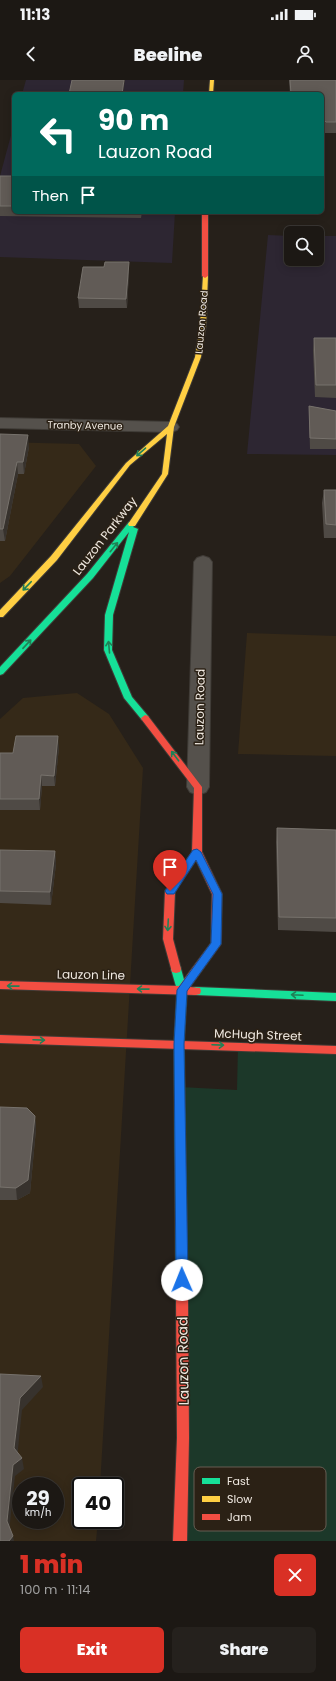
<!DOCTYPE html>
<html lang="en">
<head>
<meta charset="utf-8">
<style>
	:root { --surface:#1c1814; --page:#25211d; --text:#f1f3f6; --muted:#a0a0a0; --line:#3a3734; --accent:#d93025 }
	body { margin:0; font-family:Poppins,sans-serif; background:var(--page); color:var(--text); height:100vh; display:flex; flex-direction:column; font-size:15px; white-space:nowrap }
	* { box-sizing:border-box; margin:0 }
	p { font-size:13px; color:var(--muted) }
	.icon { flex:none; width:22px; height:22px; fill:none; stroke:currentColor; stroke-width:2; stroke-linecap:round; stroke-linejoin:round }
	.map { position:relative; height:1461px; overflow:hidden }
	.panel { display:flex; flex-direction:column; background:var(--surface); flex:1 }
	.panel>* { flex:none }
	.hud { position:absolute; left:12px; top:12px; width:312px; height:122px; border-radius:6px; box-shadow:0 2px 10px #0003,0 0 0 1px var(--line); background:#00695c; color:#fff; overflow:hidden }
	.tools { position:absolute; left:284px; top:146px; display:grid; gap:8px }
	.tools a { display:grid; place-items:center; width:40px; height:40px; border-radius:6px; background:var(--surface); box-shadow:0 2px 10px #0003,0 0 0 1px var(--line); font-size:20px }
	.speed { position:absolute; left:12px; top:1397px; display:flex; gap:8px; font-size:20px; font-weight:700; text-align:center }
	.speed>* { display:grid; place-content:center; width:52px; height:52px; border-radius:50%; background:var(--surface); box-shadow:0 2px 10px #0003,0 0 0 1px var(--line); line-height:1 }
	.speed small { font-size:10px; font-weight:400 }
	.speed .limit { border:2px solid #111; border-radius:6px; background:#fff; color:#111 }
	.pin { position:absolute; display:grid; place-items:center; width:34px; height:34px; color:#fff; margin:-41px -17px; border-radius:50% 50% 50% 0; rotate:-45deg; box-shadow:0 0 4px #0007 }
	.pin .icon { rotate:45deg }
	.me { position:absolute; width:44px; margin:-22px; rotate:359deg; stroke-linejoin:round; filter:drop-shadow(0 0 3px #0008) }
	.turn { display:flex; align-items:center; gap:14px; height:84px; padding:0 20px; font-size:18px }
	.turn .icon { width:52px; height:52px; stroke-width:2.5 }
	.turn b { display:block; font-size:28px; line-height:34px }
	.then { display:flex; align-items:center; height:38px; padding:0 20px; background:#0003; gap:8px; font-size:15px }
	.round { display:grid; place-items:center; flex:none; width:42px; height:42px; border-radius:6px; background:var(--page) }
	.summary { display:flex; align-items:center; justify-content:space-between; height:68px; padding:0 20px }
	h1 { font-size:24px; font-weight:800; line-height:30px; color:var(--accent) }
	.action { display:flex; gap:8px; margin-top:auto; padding:8px 20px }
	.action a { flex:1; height:46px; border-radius:6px; background:var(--accent); color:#fff; font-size:16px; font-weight:800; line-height:46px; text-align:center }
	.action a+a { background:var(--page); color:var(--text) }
	.status { display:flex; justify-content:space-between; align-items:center; height:28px; padding:0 20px; background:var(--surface); direction:ltr }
	.status svg { height:11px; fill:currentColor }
	header { display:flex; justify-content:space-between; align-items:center; height:52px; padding:0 20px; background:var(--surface); font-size:18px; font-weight:800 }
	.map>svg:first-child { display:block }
</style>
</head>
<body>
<div class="status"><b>11:13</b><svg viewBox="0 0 49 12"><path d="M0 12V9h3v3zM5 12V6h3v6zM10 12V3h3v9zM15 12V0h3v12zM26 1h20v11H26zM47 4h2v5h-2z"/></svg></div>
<header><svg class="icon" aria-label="back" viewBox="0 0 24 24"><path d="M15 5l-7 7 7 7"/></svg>Beeline<svg class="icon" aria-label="person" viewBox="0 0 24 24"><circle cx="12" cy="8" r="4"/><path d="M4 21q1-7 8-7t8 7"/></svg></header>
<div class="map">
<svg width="336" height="1461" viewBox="0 0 336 1461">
	<rect width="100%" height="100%" fill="#26201a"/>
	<path fill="#2d2632" d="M26,0H184L183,14H22Z
		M14,44V132H175L172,183L0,177V96Z
		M268,155L291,156V179H317V156H336V375L247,374Z"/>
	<path fill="#352918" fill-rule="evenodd" d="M0,362L79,364L96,386L10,496L0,503Z
		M247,553L336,556V676L238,674Z
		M77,613L109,634L143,688L100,1406H81V1440H98L96,1461H0V639L23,618ZM21,1406H55V1440H21Z"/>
	<path fill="#1c3829" d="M238,966L336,970V1461H179L180,1007L237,1010Z"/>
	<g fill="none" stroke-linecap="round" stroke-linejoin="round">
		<defs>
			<path id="street" d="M0,338L171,342L177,344L179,347L177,350L171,352L0,348Z
				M203,476L209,478L212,482L209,707L206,712L198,715L190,712L187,707L194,482L197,478Z"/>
			<path id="fast" d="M129,442H135L136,444L133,447L138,449L113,535L112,570L132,617L148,636L149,638L148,640H142L124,618L104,570L105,535L129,452L93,498L3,594L0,595V587L87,494Z
				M176,885L180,886L181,889L187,910L184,964L188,1217L186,1221L182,1223L178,1221L176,1217L174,964L177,910L171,889L172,886Z
				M196,907L336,913V921L196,915L192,914L191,911L192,908Z"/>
			<path id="slow" d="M210,0H214L213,14H209Z
				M203,195L208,196L206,245L201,277L174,347L168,394L135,446H129L128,444L162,394L167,354L130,385L57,480L3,537H0V530L51,476L126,383L168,346L195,277L200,245Z"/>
			<path id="jam" d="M202,132H208V196L205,198L202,196Z
				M145,635L148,636L202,707V772L222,814L221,864L190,907L200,908L201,911L200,914L196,915L0,909V901L179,906L211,863L212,814L196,780L175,812L173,859L181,889L180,892L176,893L172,892L163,859L165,811L192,772L194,708L142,640L141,638Z
				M0,955L336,966V974L0,963Z
				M182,1211L186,1213L188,1217L189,1358L187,1461H173L177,1358L176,1217L178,1213Z"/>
		</defs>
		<use href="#street" stroke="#3f3b36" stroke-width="2"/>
		<use href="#fast" stroke="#3f3b36" stroke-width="2"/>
		<use href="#slow" stroke="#3f3b36" stroke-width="2"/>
		<use href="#jam" stroke="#3f3b36" stroke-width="2"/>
		<use href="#street" fill="#55514c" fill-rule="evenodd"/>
		<use href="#fast" fill="#16e098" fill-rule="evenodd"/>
		<use href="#slow" fill="#ffcf43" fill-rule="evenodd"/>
		<use href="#jam" fill="#f24e42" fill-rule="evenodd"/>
	</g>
	<path fill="#4f4a45" d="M289,0H336V53H325L322,50V14H290Z
		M0,96H14V132H142L141,138L0,136Z
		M104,187L129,192L127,228H79L78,218Z
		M314,258H336V318L315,317L313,270Z
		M309,326L336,331V369H310L309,336Z
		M0,354L29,367L24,394H18L5,461H0Z
		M324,410H336V458H324L322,423Z
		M59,667L55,706H42L40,730H0V673H13Z
		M277,748L336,750V852L278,850L276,762Z
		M0,770L55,771L56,784L51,825L0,823Z
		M0,1027L35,1036L36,1049L30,1113L17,1120H0Z"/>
	<path fill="#37322d" d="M124,0H125L123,14H122Z
		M129,182V192L127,228L126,219Z
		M28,355L29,367L24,394L23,382Z
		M17,382L18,394L5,461L3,449Z
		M58,656L59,667L55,706L54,696Z
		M41,695L42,706L40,730L39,719Z
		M55,771L56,784L51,825L50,812Z
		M35,1036L36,1049L30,1113L17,1120L16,1108Z
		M41,1296L43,1307L22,1330L17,1379L14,1368L20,1318Z
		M22,1378L24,1389L15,1396L9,1452L7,1441L13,1385Z
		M13,1456L14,1461H9Z"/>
	<path fill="#615b56" stroke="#77726c" d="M72,0H124L122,14H69Z
		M290,0H336V42H326L323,39H322V14H291Z
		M0,96H14V126H0Z
		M105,182H129L126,219L78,218L83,187H104Z
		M314,258H336V305H316Z
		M309,326L336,331V359L310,358Z
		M0,354L28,355L23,382H17L3,449H0Z
		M324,410H336V445L326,444Z
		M16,656H58L54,696L41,695L39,719H0V673H13Z
		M277,748L336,750V838L279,837Z
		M0,770L55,771L50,812L0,811Z
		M0,1027L27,1028L35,1036L28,1100L16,1108L0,1107Z
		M0,1294L41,1296L20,1318L14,1368L22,1378L13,1385L7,1441L13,1456L9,1461H0Z"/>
	<defs><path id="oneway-shaft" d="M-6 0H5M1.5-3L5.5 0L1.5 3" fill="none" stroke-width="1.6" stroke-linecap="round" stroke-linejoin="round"/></defs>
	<g stroke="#208056">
		<use href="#oneway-shaft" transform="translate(141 372) rotate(139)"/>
		<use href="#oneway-shaft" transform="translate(114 467) rotate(-51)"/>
		<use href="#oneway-shaft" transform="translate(27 506) rotate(134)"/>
		<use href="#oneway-shaft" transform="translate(27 564) rotate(-47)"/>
		<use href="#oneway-shaft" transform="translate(109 567) rotate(-95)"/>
		<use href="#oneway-shaft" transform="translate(175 676) rotate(-127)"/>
		<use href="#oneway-shaft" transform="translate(168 845) rotate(93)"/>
		<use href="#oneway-shaft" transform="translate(13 906) rotate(-179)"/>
		<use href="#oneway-shaft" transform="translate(143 909) rotate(-179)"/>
		<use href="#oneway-shaft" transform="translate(297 915) rotate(-177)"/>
		<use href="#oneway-shaft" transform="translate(39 960) rotate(2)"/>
		<use href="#oneway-shaft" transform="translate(218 965) rotate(2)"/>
	</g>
	<path fill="#1a73e8" stroke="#114b97" d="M197,769L201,772L222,814L221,864L187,911L184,964L188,1200L186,1203L182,1205L178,1203L176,1200L174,964L177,910L211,863L213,814L196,780L174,814H167L165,811L193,770Z"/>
	<g text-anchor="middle" stroke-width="3" stroke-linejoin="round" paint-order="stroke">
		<g font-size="10" fill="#f1eae2" stroke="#2b2115">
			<text transform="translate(201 242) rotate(-85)" y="4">Lauzon Road</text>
			<text transform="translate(85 345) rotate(1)" y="4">Tranby Avenue</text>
		</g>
		<g font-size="12" fill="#f1eae2" stroke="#2b2115">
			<text transform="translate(105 456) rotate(-52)" y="4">Lauzon Parkway</text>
			<text transform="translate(200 627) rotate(-89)" y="4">Lauzon Road</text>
			<text transform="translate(91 895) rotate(1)" y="4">Lauzon Line</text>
			<text transform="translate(258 955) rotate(2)" y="4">McHugh Street</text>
		</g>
		<g font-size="14" fill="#f1eae2" stroke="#2b2115">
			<text transform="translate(183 1281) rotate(-91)" y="5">Lauzon Road</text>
		</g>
	</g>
	<rect x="194" y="1387" width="132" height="64" rx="6" fill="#2b2115" stroke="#665d52" stroke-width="1"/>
	<rect x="202" y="1398" width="18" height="6" fill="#16e098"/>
	<rect x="202" y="1416" width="18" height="6" fill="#ffcf43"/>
	<rect x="202" y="1434" width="18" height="6" fill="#f24e42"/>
	<g font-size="11" fill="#f1eae2">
		<text x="227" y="1405">Fast</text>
		<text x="227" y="1423">Slow</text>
		<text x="227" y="1441">Jam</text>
	</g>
</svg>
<div class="tools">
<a><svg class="icon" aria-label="search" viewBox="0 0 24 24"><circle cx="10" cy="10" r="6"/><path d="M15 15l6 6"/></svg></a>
</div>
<div class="speed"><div>29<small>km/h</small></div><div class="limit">40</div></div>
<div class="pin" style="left:170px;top:811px;background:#d93025"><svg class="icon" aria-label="arrive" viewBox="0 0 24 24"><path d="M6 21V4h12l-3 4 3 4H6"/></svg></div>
<svg class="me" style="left:182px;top:1200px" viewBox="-20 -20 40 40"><circle r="19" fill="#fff"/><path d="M0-13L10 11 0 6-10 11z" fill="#1a73e8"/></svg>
<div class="hud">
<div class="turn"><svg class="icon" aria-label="left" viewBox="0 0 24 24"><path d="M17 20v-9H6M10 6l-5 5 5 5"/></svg><div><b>90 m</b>Lauzon Road</div></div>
<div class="then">Then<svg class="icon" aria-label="arrive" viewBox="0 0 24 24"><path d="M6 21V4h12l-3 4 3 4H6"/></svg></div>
</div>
</div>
<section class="panel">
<div class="summary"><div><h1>1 min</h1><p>100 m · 11:14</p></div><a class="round" style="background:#d93025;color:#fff"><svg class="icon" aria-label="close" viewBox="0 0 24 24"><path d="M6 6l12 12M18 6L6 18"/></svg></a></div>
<div class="action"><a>Exit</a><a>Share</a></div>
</section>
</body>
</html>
